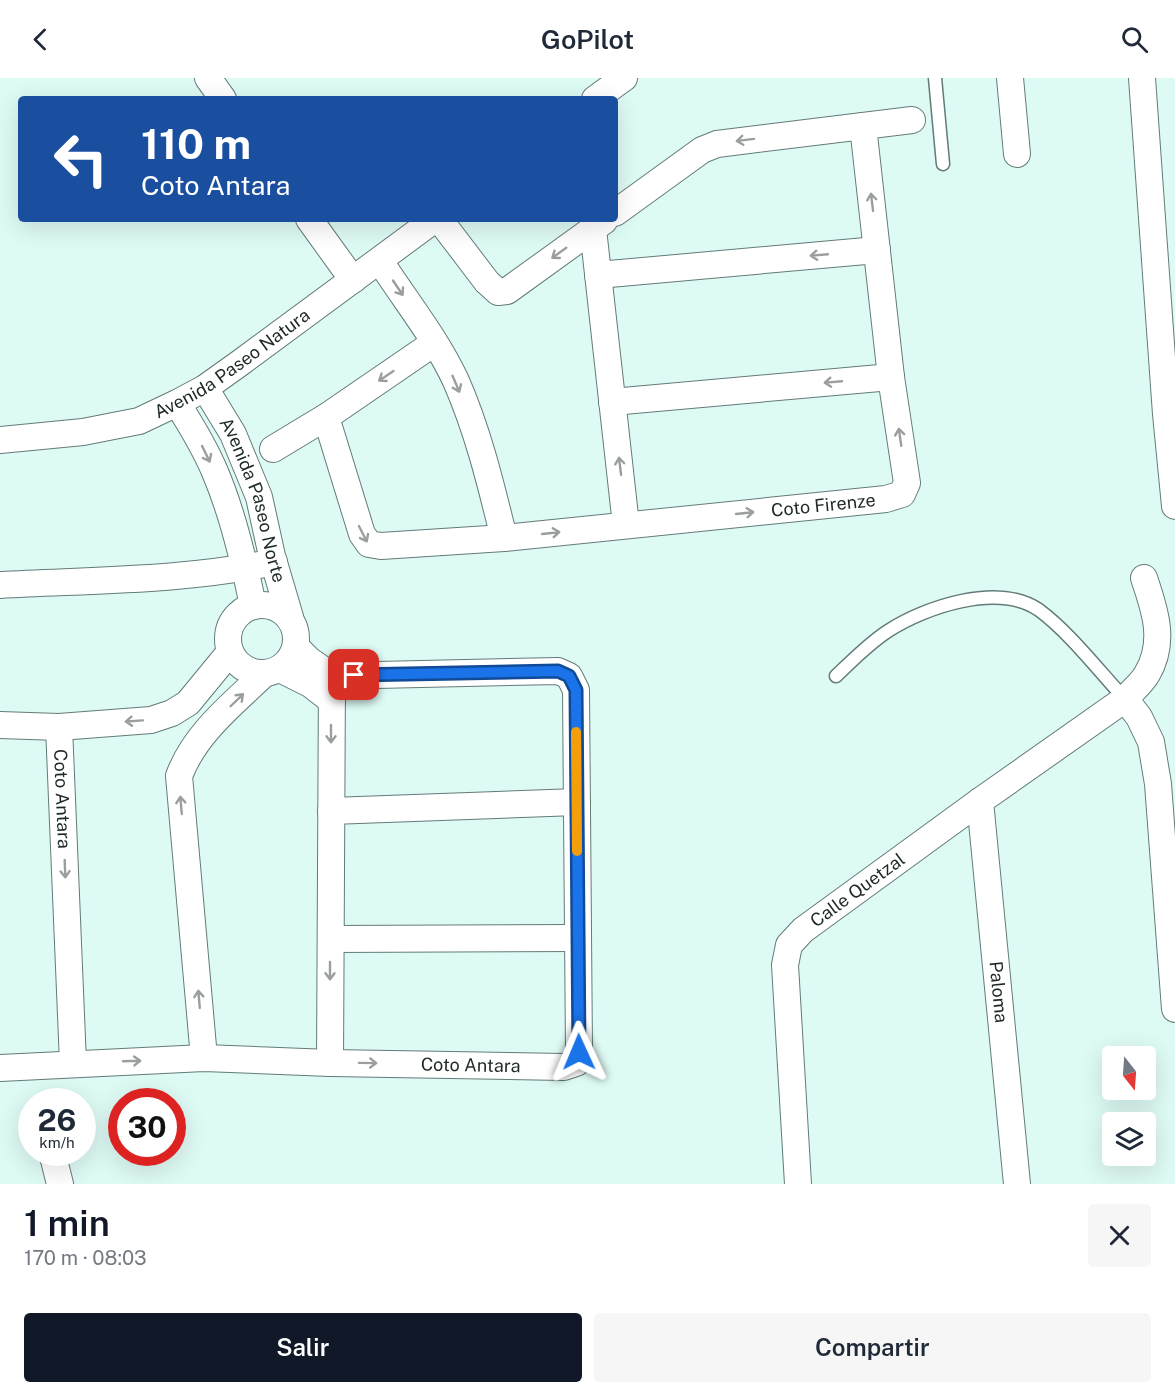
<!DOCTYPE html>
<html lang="es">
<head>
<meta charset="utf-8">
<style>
	:root { --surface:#fff; --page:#f6f6f7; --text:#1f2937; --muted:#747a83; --accent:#111827 }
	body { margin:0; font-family:"Public Sans",sans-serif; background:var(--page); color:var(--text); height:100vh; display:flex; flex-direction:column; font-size:22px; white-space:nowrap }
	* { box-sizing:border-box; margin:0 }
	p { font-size:20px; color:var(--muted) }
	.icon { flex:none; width:33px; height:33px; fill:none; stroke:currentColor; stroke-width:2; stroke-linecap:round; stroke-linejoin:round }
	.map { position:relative; height:1106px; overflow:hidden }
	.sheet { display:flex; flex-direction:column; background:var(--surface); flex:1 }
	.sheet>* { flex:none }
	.banner { position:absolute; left:18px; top:18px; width:600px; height:126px; border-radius:6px; box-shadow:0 6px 24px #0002; background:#1a4fa0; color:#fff; overflow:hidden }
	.needle { width:39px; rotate:163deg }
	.buttons { position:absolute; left:1102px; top:968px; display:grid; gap:12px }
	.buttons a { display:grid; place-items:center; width:54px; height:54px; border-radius:6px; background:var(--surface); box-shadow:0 6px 24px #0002; font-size:30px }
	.speed { position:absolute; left:18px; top:1010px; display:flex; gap:12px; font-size:30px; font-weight:700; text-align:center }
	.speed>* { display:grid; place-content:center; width:78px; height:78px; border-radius:50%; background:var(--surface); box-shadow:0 6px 24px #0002; line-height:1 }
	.speed small { font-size:15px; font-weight:400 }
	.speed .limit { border:9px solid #d22; background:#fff; color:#111 }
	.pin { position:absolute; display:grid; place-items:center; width:51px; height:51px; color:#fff; margin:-26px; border-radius:12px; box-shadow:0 3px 9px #0006 }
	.me { position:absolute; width:66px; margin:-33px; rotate:359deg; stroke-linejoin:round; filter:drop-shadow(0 0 4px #0008) }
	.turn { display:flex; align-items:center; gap:21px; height:126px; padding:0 24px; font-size:27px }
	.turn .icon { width:78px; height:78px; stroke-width:2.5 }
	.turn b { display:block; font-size:42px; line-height:51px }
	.round { display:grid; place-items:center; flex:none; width:63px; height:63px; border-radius:6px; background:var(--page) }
	.headline { display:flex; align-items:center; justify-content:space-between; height:102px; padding:0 24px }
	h1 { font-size:36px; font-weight:600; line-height:45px; color:var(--accent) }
	.cta { display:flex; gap:12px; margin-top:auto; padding:12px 24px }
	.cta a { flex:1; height:69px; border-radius:6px; background:var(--accent); color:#fff; font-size:24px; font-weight:600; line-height:69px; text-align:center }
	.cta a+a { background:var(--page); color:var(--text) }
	header { display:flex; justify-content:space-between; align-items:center; height:78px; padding:0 24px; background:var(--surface); font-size:27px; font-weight:600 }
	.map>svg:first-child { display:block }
</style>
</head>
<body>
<header><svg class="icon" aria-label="back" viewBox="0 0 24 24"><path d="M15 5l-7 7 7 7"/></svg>GoPilot<svg class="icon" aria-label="search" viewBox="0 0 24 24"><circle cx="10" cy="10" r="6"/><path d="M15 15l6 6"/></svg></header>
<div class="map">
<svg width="1175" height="1106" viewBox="0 0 1175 1106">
	<rect width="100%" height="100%" fill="#defaf5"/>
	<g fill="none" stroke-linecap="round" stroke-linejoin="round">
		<defs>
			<path id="service" d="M935,0L943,86
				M836,598C852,583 868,566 888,553C925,529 998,504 1039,532C1069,554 1099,593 1125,621"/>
			<g id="minor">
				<path d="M208,0L223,21"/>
				<path d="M1010,0L1017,76"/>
				<path d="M1142,0L1166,336L1175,428"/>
				<path d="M595,21L624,0"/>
				<path d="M863,48L912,42"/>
				<path d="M309,141L353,202"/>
				<path d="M439,141L487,204L498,214L507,213L514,208L604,143"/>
				<path d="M593,151L626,447"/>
				<path d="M380,183C405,222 436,260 456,303C478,353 491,407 504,460"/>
				<path d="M598,197L877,172"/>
				<path id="s1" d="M434,265L326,339L362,456L369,466L381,468L504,460L886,421L902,416L907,405L891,299L863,48L717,66L702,72L615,135"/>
				<path id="s2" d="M205,310L233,356L259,419L272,478L290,539"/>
				<path d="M612,324L891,299"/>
				<path d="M177,325C191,347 205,370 215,394C233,436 244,483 253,528"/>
				<path id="s3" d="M0,362L83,354L139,343L177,325L205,310L240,285L435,141"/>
				<path d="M273,371L326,339"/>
				<path d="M1144,500C1155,532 1166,564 1147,596C1142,605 1132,613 1125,621L1139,639L1151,664L1158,706L1175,931"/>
				<path d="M0,507C90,502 186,503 274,484"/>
				<circle cx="262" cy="561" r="34"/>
				<path d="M296,569L309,582L332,598"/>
				<path d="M280,591L310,606L332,623"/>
				<path d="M0,647L59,649L151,642L172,635L188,625L230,574"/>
				<path id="s4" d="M59,649L73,985"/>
				<path id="s5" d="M980,723L1017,1106"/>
				<path d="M331,733L577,724"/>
				<path d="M331,861L577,860"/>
				<path d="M204,980L179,698C195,655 233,626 265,595"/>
				<path d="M330,985L332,598"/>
				<path id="s6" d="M0,990L204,980L330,985L564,989L576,985L579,974L576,612L569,598L558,593L332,598"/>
				<path d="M54,1082L60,1106"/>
				<path id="s7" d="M798,1106L785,887L789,867L803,852L980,723L1125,621"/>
			</g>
		</defs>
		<use href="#service" stroke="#637b78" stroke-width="15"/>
		<use href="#minor" stroke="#637b78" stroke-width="28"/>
		<use href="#service" stroke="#fff" stroke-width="12"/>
		<use href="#minor" stroke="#fff" stroke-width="26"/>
	</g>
	<defs><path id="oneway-shaft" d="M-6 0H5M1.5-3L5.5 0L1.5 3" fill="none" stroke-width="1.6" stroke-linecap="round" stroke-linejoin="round" transform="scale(1.5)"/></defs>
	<g stroke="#9a9f9e">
		<use href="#oneway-shaft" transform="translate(745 62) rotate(173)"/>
		<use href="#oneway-shaft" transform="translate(872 124) rotate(-97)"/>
		<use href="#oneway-shaft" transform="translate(559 175) rotate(144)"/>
		<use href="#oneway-shaft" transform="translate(819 177) rotate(175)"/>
		<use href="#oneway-shaft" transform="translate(398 210) rotate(56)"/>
		<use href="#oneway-shaft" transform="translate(386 298) rotate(146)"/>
		<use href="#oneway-shaft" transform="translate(833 304) rotate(175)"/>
		<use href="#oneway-shaft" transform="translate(456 306) rotate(67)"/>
		<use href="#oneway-shaft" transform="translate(900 359) rotate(-98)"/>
		<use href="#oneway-shaft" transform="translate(206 376) rotate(64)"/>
		<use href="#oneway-shaft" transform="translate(620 388) rotate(-97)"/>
		<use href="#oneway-shaft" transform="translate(745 435) rotate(-6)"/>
		<use href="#oneway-shaft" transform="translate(551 455) rotate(-6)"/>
		<use href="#oneway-shaft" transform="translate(363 456) rotate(63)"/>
		<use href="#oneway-shaft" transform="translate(237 622) rotate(-44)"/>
		<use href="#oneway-shaft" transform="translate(134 643) rotate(176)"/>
		<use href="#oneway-shaft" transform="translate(331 656) rotate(90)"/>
		<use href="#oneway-shaft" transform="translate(181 727) rotate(-95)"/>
		<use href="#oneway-shaft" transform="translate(65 791) rotate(88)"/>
		<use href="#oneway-shaft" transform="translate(330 893) rotate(90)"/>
		<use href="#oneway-shaft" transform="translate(199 921) rotate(-95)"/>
		<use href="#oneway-shaft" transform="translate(132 983) rotate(-2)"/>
		<use href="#oneway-shaft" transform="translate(368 985) rotate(1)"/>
	</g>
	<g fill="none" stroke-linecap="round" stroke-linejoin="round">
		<defs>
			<path id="route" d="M354,597L558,593L569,598L576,612L579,974"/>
		</defs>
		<use href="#route" stroke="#114b97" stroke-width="15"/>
		<use href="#route" stroke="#1a73e8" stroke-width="10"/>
		<path stroke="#f59e0b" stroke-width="10" d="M576,654L577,773"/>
	</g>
	<g text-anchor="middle" stroke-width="5" stroke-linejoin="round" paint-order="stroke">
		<g font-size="18" fill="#1e2927" stroke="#fff">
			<text dy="6" stroke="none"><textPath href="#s3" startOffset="250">Avenida Paseo Natura</textPath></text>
			<text dy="6" stroke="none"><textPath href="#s2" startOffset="123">Avenida Paseo Norte</textPath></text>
			<text dy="6" stroke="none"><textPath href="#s1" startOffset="722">Coto Firenze</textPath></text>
			<text dy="6" stroke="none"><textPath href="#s4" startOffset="72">Coto Antara</textPath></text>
			<text dy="6" stroke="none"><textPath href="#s7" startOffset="328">Calle Quetzal</textPath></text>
			<text dy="6" stroke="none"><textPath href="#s5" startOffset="192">Paloma</textPath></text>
			<text dy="6" stroke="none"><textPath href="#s6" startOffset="471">Coto Antara</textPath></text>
		</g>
	</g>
</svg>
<div class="buttons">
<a><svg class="needle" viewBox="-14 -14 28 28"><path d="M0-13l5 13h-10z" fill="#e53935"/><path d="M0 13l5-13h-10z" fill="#747a83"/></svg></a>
<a><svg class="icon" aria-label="layers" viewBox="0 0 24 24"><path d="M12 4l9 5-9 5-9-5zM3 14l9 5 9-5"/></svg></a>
</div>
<div class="speed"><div>26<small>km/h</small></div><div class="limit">30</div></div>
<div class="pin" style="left:354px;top:597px;background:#d93025"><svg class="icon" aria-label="arrive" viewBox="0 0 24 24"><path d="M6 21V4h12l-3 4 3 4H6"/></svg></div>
<svg class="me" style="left:579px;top:974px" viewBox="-20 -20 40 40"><path d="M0-17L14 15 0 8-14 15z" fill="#1a73e8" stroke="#fff" stroke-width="4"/></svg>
<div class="banner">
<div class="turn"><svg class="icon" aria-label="left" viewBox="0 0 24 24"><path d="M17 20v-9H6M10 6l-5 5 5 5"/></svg><div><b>110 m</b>Coto Antara</div></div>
</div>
</div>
<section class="sheet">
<div class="headline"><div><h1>1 min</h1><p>170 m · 08:03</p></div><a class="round"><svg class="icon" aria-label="close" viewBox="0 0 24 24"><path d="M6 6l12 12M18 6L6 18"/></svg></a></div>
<div class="cta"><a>Salir</a><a>Compartir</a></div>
</section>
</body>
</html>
